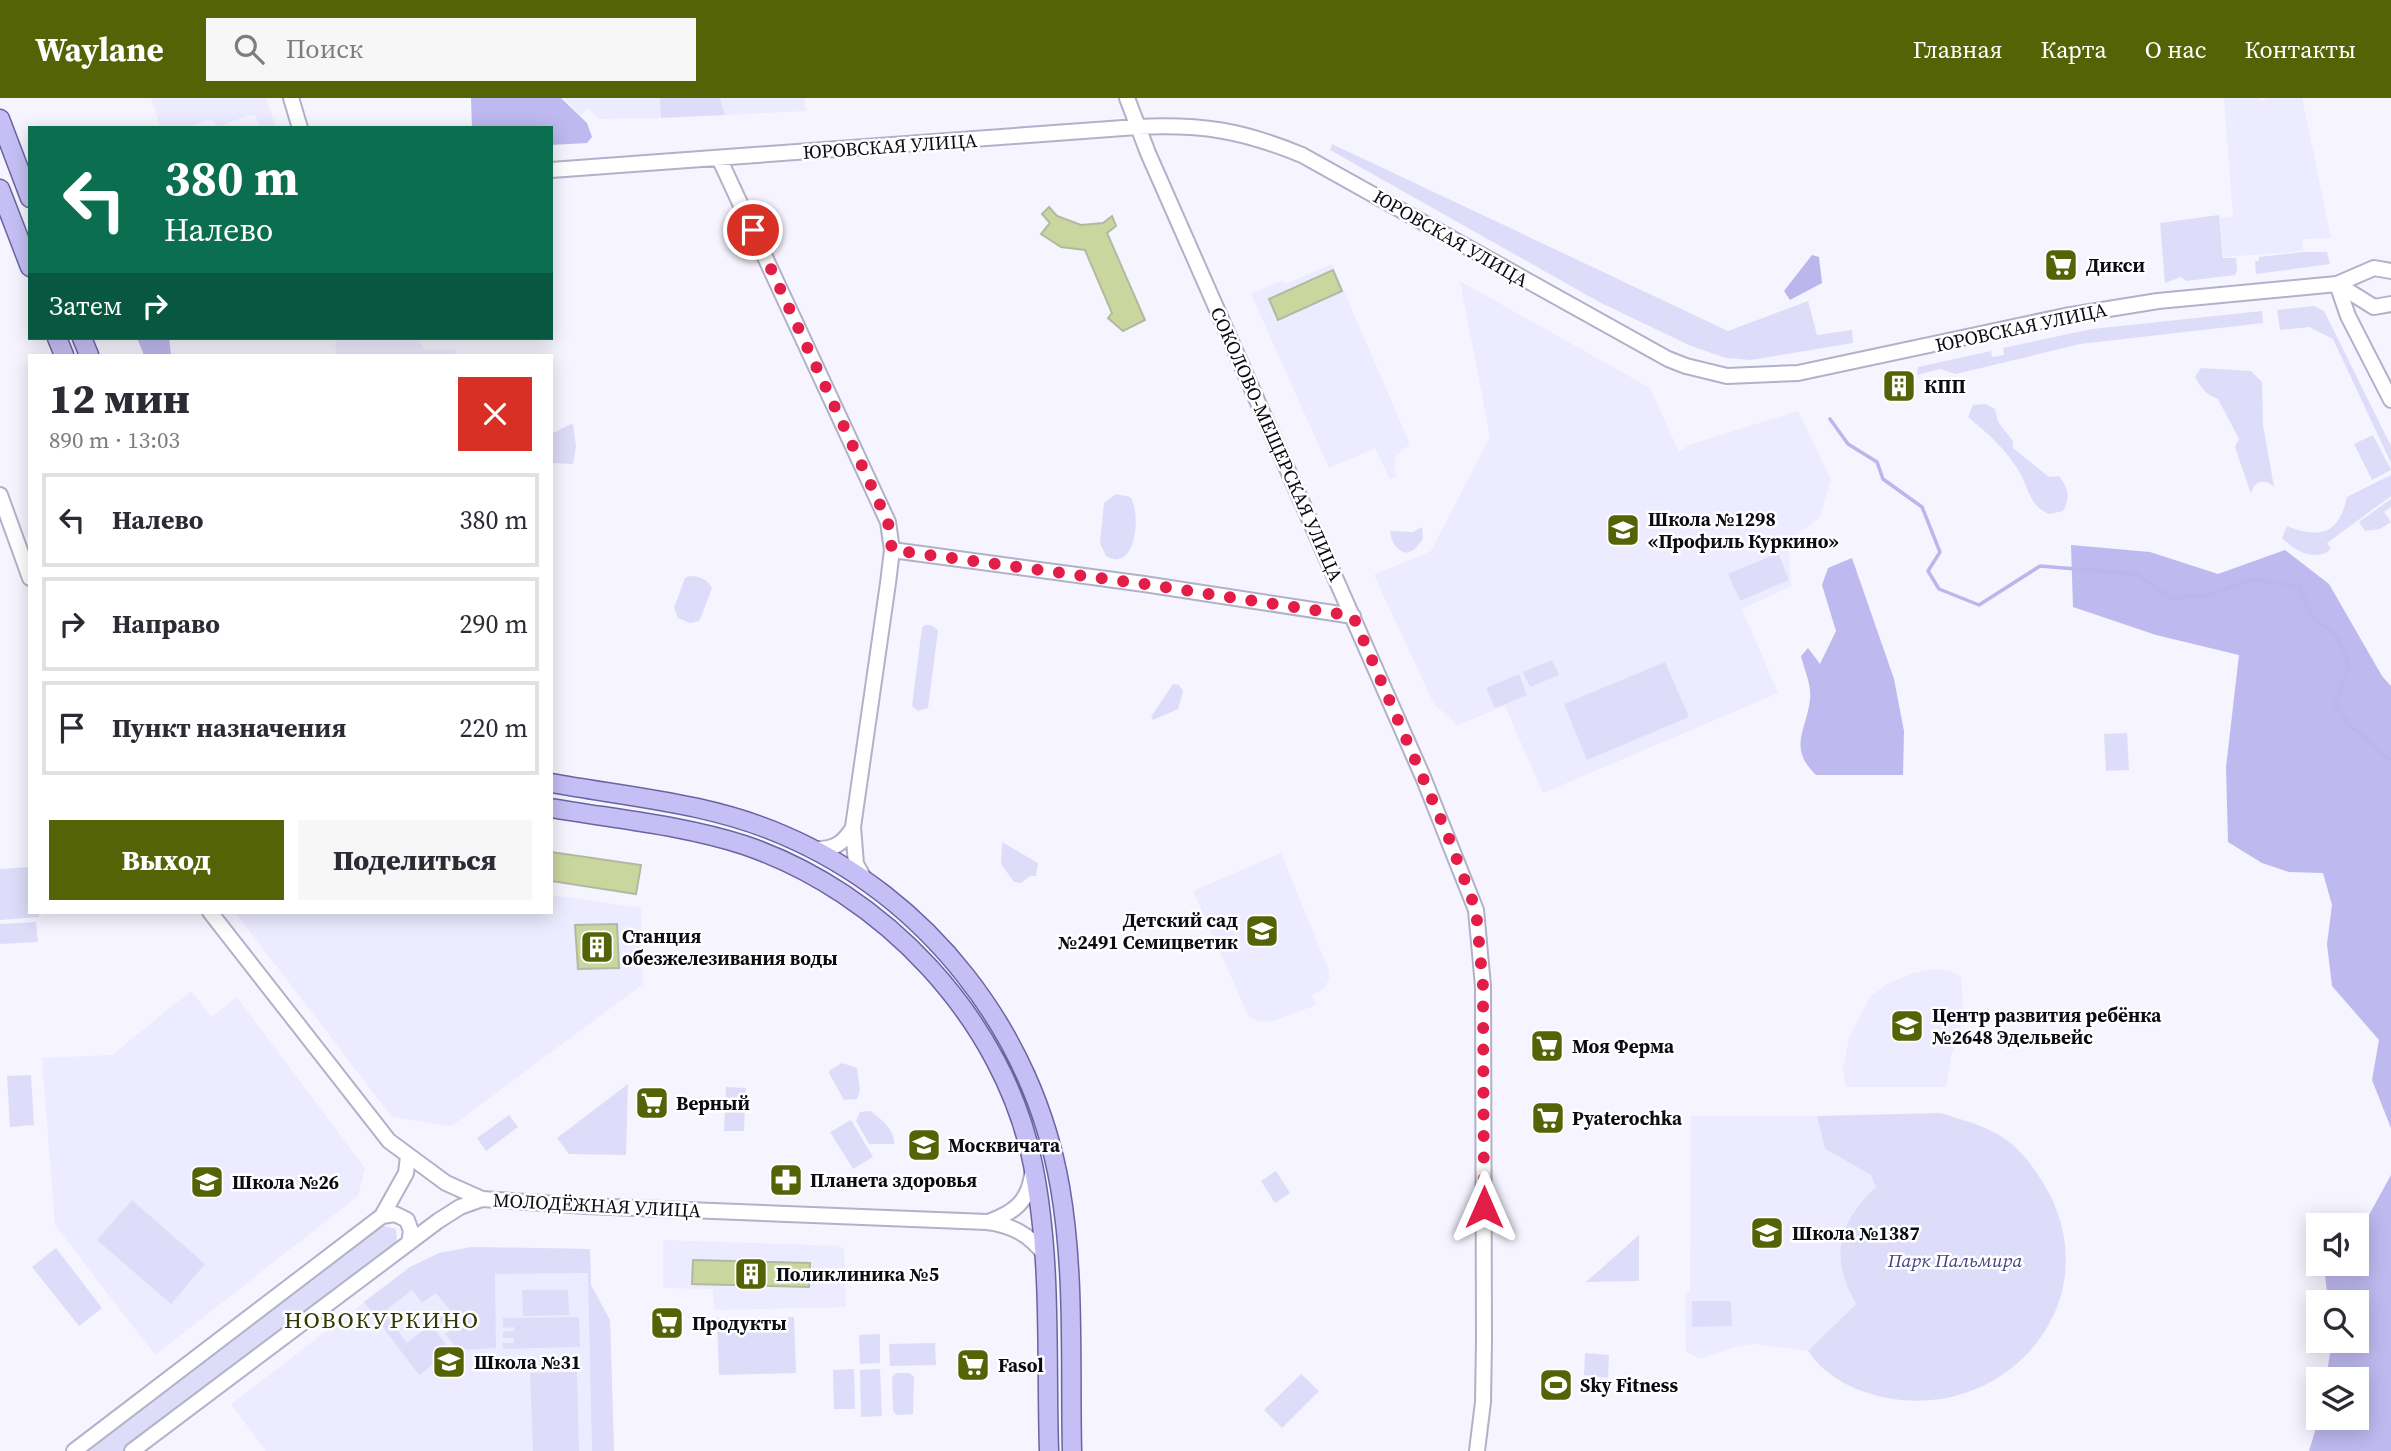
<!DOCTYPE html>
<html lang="ru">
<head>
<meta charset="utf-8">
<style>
	:root { --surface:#fff; --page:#f7f7f7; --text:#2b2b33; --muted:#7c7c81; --line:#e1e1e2; --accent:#556307 }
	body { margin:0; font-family:"Source Serif 4",serif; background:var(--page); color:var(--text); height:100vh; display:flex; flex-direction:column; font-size:26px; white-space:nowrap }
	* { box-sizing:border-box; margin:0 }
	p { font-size:23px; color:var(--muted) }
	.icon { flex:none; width:38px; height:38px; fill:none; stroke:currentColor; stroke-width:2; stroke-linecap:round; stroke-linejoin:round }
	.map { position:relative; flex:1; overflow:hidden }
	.sheet { position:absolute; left:28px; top:256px; width:525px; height:560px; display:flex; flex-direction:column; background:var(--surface); border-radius:0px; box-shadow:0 4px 18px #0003 }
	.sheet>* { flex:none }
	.top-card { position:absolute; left:28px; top:28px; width:525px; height:214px; border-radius:0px; box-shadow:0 4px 18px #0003; background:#0b6e4f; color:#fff; overflow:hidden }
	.fabs { position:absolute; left:2306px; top:1115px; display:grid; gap:14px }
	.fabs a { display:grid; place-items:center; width:63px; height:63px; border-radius:0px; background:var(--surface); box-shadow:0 4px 18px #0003; font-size:35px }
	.pin { position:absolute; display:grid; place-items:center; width:60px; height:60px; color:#fff; margin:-30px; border:4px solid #fff; border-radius:50%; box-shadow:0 2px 7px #0007 }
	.me { position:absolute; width:77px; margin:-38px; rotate:0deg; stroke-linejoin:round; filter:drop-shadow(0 0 5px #0008) }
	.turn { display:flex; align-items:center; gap:24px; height:147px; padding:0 21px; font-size:32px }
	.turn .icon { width:91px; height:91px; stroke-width:2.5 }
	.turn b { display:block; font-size:49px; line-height:60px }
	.then { display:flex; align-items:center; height:66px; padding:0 21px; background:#0003; gap:14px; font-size:26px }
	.round { display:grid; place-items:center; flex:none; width:74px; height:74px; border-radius:0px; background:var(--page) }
	.head { display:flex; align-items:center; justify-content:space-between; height:119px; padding:0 21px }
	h1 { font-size:42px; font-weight:800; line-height:52px }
	.action { display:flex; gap:14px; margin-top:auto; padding:14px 21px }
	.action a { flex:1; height:80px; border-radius:0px; background:var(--accent); color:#fff; font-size:28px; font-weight:800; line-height:80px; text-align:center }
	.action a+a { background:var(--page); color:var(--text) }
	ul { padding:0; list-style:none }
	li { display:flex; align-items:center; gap:21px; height:94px; margin:0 14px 10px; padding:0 7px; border:4px solid var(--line); border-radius:0px }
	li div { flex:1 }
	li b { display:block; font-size:26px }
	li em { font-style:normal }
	header { display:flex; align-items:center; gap:42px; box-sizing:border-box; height:98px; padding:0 35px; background:var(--accent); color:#fff }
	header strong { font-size:33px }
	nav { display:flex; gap:38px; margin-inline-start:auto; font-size:24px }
	.search { width:490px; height:63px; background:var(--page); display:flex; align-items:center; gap:18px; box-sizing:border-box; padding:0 24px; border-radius:0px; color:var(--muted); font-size:26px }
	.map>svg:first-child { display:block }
</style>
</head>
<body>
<header>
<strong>Waylane</strong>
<div class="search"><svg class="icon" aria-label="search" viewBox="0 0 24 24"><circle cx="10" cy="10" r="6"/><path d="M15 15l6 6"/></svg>Поиск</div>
<nav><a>Главная</a><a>Карта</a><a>О нас</a><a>Контакты</a></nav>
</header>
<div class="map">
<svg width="2391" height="1353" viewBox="0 0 2391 1353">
	<rect width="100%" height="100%" fill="#f5f4ff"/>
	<path fill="#ecebff" d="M151,0H266L276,30H260L256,18L249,17L222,27L220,30H216L214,23L207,22L186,30H161Z
		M564,0H660L661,20L598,21L588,10L580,17Z
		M720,0H804L806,13L725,17Z
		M2224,0H2259L2260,3L2272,0H2302L2331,140L2302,141L2303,153L2224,159L2220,120L2233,118Z
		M1332,166L1410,346L1396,358L1394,367L1396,378L1390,381L1375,350L1329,370L1251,196L1283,182L1285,186Z
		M1460,183L1650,290L1679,354L1689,347L1798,313L1831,382L1819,420L1788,443L1791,488L1742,511L1778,595L1543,695L1505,608L1457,627L1434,606L1374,477L1431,453L1490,339Z
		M335,240H417L425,252H455V257H336Z
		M1281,755L1329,873V881L1324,890L1312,897L1316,907L1276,922L1259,924L1248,917L1193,793Z
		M551,797L641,810L643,886L452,1028L392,1019L235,814H551Z
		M1937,871L1954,874L1961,879L1963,906L1960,933L1951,959L1946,989H1845L1843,971L1849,940L1870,899L1887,886L1914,875Z
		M191,893L211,919L237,899L365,1070L358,1098L155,1257L55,1127L42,960L112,957Z
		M1691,1018H1817L1825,1051L1871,1077L1876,1083V1089L1854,1113L1848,1125L1850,1196L1856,1206L1808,1253L1754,1246L1734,1249L1701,1261L1686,1254L1685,1196L1690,1193Z
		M663,1142L840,1148L844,1152L846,1209L714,1212L713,1191L663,1190Z
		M471,1149L590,1151L591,1187L610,1222L614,1353H266L231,1306L410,1169Z"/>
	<path fill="#deddf9" d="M660,0H720L725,17L661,20Z
		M1332,46L1728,233L1808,203L1817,237L1852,232L1853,245L1751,262L1726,260L1691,248L1599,204L1330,52Z
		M2219,117L2223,160H2236L2237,172L2235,177L2186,183L2181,179L2165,185L2160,125Z
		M2303,154H2327L2330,166L2256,176L2255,163H2259V159Z
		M2314,208L2324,213L2391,348V365L2333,241L2309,229L2280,232L2277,212Z
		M2262,213L2263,225L2080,246L1956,276L1940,271L1917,277L1918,269L1991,253L1992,259L2004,257L2003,250L2092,231Z
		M2201,270L2251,273L2262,284L2263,327L2274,389C2265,380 2253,383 2251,396L2235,349L2239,341L2218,301C2206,297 2201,290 2195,279Z
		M1986,306L1995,311L1998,324L2013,343V350L2049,379L2059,378C2068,390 2071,399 2063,413L2050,416C2029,410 2028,386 2017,370C2003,348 1987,335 1968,319L1973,307Z
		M573,325L576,349L573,366L553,365L551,336Z
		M2373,337L2391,372L2372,382L2354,346Z
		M2391,377V398L2327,445L2331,450L2326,455C2309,461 2294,452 2282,440L2287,428C2321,442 2339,435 2347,399Z
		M1116,396L1130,399C1142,415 1136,476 1106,458L1100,445L1104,405Z
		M2391,401V409L2384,414L2391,424L2380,431L2365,433L2359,424Z
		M1422,429L1423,441L1414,452L1405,455C1394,450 1392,444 1390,433L1413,434Z
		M1778,455L1789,482L1740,503L1728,476Z
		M689,478C700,478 707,481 712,490L701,519L699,523L690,525L678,520L674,510L685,480Z
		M925,527H931L938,532L928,610L918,613L912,608L922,530Z
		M1552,562L1559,577L1530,589L1523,574Z
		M1665,564L1689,619L1587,662L1564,606Z
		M1519,576L1527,597L1495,610L1486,590Z
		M1173,586L1179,587L1183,593L1178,611L1153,622L1151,619Z
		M2127,635L2129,672L2106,673L2104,636Z
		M1002,744L1038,765L1036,778H1030L1021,785L1014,784L1001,766Z
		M30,769V814H39V819L0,822V771Z
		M36,824L38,844L0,846V826Z
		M842,965L857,970L860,992L857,1001L844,1002L829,975L830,972Z
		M31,977L34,1027L10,1029L7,978Z
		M628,986L626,1057L569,1056L557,1040Z
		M726,989L746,990L744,1033H724Z
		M871,1013C881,1022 895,1031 894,1046H869L856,1023L860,1014Z
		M1940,1015C1963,1022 1988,1028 2008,1043C2025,1056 2040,1078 2050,1097C2105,1207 2008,1318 1893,1301C1860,1296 1827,1281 1808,1253L1856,1206C1830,1161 1837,1125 1876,1089L1871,1077L1825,1051L1817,1018Z
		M509,1017L518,1029L486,1053L477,1040Z
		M851,1022L873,1059L853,1071L830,1034Z
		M1276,1073L1290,1095L1275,1105L1261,1083Z
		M132,1102L205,1166L171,1206L97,1142Z
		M381,1127L396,1131L397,1146L123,1353H87Z
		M1639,1137V1183L1586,1184Z
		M471,1149L590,1151L591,1187L610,1222L614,1353H592L588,1175L495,1176L496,1250L458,1252L445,1236L460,1225L453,1215L438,1226L436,1223L450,1212L436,1195L422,1205L412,1192L384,1214L407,1245L431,1226L450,1253L419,1277L364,1204L410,1169L439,1155Z
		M56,1150L102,1210L79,1228L32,1169Z
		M522,1192H568L569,1217L523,1218Z
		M1692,1203H1731L1732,1228L1692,1229Z
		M579,1219L580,1249L503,1251V1245H514V1240H503V1234L514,1233V1229L503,1230V1220Z
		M794,1219L796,1275L719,1277L717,1220Z
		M880,1236V1265L860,1266L859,1237Z
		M935,1245L936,1267L890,1268L889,1246Z
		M1585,1255L1609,1257L1608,1280L1584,1277Z
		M854,1271L855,1311H834L833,1272Z
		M880,1271L882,1318L861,1319L860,1272Z
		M577,1274L579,1353H533L530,1275Z
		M896,1275H910L914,1279L913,1316L897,1317L893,1313L892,1279Z
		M1301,1276L1319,1293L1282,1330L1264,1312Z"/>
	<path fill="#beb9ef" d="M471,0H561L587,25L592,39L587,45L551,47V30H472Z
		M137,240H169L171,257H144Z
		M2071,447L2150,454L2218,476L2285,452L2329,486L2382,578L2391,588V1030L2372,982L2379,942L2332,888L2327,846L2332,807L2323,775L2289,774L2262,765L2228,744L2226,669L2239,557L2156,537L2073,509Z
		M1852,460L1894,581L1904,633L1903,677H1816C1787,649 1807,632 1810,601C1812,588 1804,571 1801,558L1808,550L1820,566L1836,533L1822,487L1828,470Z
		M2391,1077V1353H2309L2319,1320H2357V1281H2326L2332,1243L2357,1242V1204H2328L2324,1166H2357V1128L2369,1117Z"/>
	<path fill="#bbb6ec" d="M1812,157L1819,159L1822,185L1790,202L1784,193Z"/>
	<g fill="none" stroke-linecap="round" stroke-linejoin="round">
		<path stroke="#bbb6ec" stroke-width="3.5" d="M1830,321L1848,346L1877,364L1883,381L1922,409L1940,454L1928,473L1939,491L1979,507L2040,468L2136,476L2171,500L2208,497L2254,481L2299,489L2311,517L2337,539L2349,567L2335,607L2349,626L2391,663"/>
	</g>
	<path fill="#c9d79f" stroke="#b3b9a1" stroke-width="2" d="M1049,109L1057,118L1081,127L1103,125L1112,118L1116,128L1107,135L1145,222L1123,233L1108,220L1112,215L1085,152L1061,149L1041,136L1050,125L1042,116Z
		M1333,172L1342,193L1278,222L1269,201Z
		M551,754L641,767L636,796L551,783Z
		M617,826L619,870L578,871L575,827Z
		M693,1162L810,1165L809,1189L692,1186Z"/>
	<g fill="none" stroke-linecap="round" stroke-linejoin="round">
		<defs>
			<path id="minor" d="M291,0L300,30
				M1127,0L1148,55L1423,679L1476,812L1483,888L1484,1242L1483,1304L1477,1353
				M719,60L888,424L892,452L888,485L853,729L856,766L865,782
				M551,72L1137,29C1202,26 1241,32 1302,57L1668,261L1686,268L1727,278L1798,275L2065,218L2158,203L2337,186L2374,170L2391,173
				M2337,186L2348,218L2391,302
				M2337,186L2374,209L2391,206
				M0,397L30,480
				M892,452L1144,486L1353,518
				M812,751C833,752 842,747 853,730
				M210,814L389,1043L446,1085L482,1101L586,1108L987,1124C1011,1127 1029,1136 1044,1156
				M382,1118L395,1116L407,1122L411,1133L409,1145
				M988,1124C1013,1115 1029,1104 1032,1076
				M74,1353L382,1118L406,1075L408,1058
				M132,1353L438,1123L460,1109L482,1101"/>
			<path id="major" d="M0,21L30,100
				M0,91L30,169
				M57,240L64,257
				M82,240L89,257
				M551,685C629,699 710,705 783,737C928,799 1033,934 1060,1089C1075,1175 1070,1266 1072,1353
				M551,710C615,721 682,727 744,747C883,794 1004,921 1033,1067C1052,1161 1046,1259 1049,1353"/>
		</defs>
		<use href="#minor" stroke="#b2b1c9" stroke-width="18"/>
		<use href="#major" stroke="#6c64a1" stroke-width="21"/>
		<use href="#minor" stroke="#fff" stroke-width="14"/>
		<use href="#major" stroke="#c5bff5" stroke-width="18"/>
	</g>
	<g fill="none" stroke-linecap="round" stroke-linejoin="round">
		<path stroke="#e11d48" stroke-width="12" stroke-dasharray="0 21.6" d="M753,132L888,424L892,452L1144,486L1353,518L1448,738L1476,812L1483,888L1484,1109"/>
	</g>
	<defs>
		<symbol id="supermarket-square" viewBox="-11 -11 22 22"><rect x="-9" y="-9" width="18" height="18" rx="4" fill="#556307" stroke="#fff"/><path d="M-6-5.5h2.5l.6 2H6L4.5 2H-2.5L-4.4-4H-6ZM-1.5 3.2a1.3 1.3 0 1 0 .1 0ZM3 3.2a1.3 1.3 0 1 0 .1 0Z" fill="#fff"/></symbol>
		<symbol id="building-square" viewBox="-11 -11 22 22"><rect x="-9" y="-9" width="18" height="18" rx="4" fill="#556307" stroke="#fff"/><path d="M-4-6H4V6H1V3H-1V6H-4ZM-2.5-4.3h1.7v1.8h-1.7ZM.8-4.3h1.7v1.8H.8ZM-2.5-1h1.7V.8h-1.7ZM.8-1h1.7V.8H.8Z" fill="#fff"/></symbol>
		<symbol id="school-square" viewBox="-11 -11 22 22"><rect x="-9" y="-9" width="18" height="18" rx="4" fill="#556307" stroke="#fff"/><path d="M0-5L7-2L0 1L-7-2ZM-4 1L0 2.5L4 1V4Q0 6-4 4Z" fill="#fff"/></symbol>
		<symbol id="pharmacy-square" viewBox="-11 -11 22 22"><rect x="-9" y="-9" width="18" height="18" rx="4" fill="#556307" stroke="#fff"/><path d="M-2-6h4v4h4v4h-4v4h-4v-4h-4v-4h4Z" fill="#fff"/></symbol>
		<symbol id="stadium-square" viewBox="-11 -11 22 22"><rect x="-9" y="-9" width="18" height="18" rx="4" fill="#556307" stroke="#fff"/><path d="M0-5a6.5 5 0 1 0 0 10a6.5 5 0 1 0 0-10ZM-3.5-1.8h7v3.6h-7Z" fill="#fff"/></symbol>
	</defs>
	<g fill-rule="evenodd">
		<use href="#supermarket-square" x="2042" y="148" width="38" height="38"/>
		<use href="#building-square" x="1880" y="269" width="38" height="38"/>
		<use href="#school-square" x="1604" y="413" width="38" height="38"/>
		<use href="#school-square" x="1243" y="814" width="38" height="38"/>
		<use href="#building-square" x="578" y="830" width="38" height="38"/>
		<use href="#school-square" x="1888" y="909" width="38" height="38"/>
		<use href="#supermarket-square" x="1528" y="929" width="38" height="38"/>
		<use href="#supermarket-square" x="633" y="986" width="38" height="38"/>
		<use href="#supermarket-square" x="1529" y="1001" width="38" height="38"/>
		<use href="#school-square" x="905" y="1028" width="38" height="38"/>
		<use href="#pharmacy-square" x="767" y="1063" width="38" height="38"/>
		<use href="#school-square" x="188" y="1065" width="38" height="38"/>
		<use href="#school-square" x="1748" y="1116" width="38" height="38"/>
		<use href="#building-square" x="732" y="1157" width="38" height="38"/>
		<use href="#supermarket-square" x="648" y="1206" width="38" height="38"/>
		<use href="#school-square" x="430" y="1245" width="38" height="38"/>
		<use href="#supermarket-square" x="954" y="1248" width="38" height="38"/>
		<use href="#stadium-square" x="1537" y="1268" width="38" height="38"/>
	</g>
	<g text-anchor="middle" stroke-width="5" stroke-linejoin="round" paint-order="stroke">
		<g font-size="19" fill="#0c0b13" stroke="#fff">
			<text transform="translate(890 48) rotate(-4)" y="7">ЮРОВСКАЯ УЛИЦА</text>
			<text transform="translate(1451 140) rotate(30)" y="7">ЮРОВСКАЯ УЛИЦА</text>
			<text transform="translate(2021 229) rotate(-12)" y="7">ЮРОВСКАЯ УЛИЦА</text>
			<text transform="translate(1277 346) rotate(66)" y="7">СОКОЛОВО-МЕЩЕРСКАЯ УЛИЦА</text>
			<text transform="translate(597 1107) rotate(3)" y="7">МОЛОДЁЖНАЯ УЛИЦА</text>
		</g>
		<g font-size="19" font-weight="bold" fill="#0c0b13" stroke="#fff" text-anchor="start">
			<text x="2086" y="174">Дикси</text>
			<text x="1924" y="295">КПП</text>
			<text x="1648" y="428">Школа №1298<tspan x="1648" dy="22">«Профиль Куркино»</tspan></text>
			<text x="1238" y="829" text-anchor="end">Детский сад<tspan x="1238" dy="22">№2491 Семицветик</tspan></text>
			<text x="622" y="845">Станция<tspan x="622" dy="22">обезжелезивания воды</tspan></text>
			<text x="1932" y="924">Центр развития ребёнка<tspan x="1932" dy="22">№2648 Эдельвейс</tspan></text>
			<text x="1572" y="955">Моя Ферма</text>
			<text x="676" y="1012">Верный</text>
			<text x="1572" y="1027">Pyaterochka</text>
			<text x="948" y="1054">Москвичата</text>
			<text x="810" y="1089">Планета здоровья</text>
			<text x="232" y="1091">Школа №26</text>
			<text x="1792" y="1142">Школа №1387</text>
			<text x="776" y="1183">Поликлиника №5</text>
			<text x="692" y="1232">Продукты</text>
			<text x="474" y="1271">Школа №31</text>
			<text x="998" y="1274">Fasol</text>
			<text x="1580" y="1294">Sky Fitness</text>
		</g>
		<g font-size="19" font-style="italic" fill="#493f80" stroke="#fff">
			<text x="1955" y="1169">Парк Пальмира</text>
		</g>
		<g font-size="23" letter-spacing="2" fill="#303a00" stroke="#fff">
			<text x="382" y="1230">НОВОКУРКИНО</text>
		</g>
	</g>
</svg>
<div class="fabs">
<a><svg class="icon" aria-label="sound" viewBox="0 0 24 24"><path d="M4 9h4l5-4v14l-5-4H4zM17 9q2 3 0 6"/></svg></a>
<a><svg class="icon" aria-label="search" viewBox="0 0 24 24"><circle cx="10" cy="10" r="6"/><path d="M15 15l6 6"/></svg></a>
<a><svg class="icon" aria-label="layers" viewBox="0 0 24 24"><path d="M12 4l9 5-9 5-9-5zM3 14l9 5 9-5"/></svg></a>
</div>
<div class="pin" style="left:753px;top:132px;background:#d93025"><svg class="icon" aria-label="arrive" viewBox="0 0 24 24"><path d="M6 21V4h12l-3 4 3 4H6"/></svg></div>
<svg class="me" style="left:1484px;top:1109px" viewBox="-20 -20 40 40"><path d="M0-17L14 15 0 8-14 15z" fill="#e11d48" stroke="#fff" stroke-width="4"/></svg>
<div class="top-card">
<div class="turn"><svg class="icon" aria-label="left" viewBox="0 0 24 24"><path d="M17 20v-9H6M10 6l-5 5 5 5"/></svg><div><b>380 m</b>Налево</div></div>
<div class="then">Затем<svg class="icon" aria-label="right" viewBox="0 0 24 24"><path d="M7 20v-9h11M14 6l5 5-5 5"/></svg></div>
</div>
<section class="sheet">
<div class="head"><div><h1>12 мин</h1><p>890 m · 13:03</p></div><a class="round" style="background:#d93025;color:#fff"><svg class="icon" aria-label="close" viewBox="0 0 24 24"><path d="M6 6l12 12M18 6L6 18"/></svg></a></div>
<ul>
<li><svg class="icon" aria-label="left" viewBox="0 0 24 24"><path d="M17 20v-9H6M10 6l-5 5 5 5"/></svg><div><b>Налево</b></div><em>380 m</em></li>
<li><svg class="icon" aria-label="right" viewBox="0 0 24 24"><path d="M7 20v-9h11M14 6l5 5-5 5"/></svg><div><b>Направо</b></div><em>290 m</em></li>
<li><svg class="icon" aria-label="arrive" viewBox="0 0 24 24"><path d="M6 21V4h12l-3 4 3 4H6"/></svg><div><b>Пункт назначения</b></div><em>220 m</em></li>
</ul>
<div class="action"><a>Выход</a><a>Поделиться</a></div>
</section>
</div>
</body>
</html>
